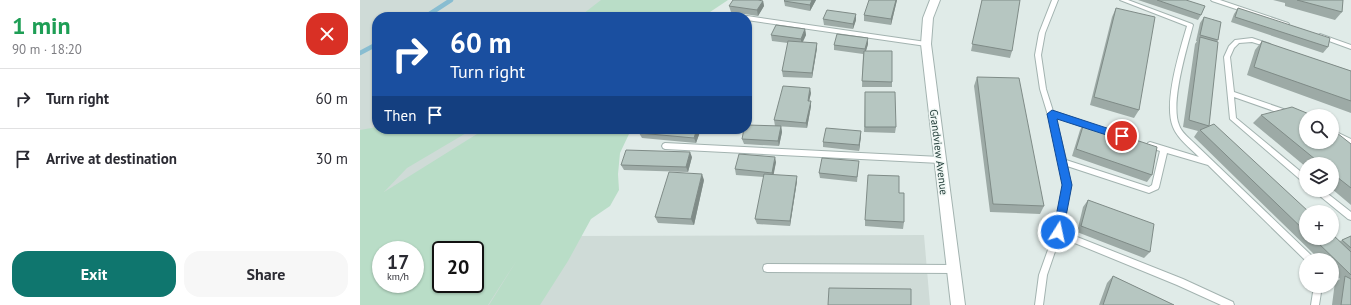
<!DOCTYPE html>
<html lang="en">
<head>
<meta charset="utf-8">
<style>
	:root { --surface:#fff; --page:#f7f7f7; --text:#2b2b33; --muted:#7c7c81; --line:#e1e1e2; --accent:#0f766e }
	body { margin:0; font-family:"PT Sans",sans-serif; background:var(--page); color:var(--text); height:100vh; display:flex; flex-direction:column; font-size:15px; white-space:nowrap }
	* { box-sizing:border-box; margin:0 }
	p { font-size:13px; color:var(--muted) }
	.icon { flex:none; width:22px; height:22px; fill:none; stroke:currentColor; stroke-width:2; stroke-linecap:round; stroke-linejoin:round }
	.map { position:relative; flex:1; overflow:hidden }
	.sheet { display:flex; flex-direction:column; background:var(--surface); width:360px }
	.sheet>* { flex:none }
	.top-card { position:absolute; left:12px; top:12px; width:380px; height:122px; border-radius:16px; box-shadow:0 1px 3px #0004; background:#1a4fa0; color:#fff; overflow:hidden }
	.controls { position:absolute; left:939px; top:109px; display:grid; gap:8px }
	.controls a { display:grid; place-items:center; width:40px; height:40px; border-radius:50%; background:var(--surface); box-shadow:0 1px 3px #0004; font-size:20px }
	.speed { position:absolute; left:12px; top:241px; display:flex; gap:8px; font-size:20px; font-weight:700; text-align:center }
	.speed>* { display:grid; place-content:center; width:52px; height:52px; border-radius:50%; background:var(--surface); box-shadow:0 1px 3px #0004; line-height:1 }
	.speed small { font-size:10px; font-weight:400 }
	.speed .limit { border:2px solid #111; border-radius:6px; background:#fff; color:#111 }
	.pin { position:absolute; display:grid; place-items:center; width:34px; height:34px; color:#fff; margin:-17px; border:2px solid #fff; border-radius:50%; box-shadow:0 1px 4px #0007 }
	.me { position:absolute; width:44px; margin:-22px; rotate:10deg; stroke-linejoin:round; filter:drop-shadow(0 0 3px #0008) }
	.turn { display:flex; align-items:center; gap:14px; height:84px; padding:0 12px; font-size:18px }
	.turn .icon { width:52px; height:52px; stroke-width:2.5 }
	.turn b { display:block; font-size:28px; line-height:34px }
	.then { display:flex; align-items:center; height:38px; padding:0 12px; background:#0003; gap:8px; font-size:15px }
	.round { display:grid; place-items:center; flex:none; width:42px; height:42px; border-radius:16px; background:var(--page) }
	.overview { display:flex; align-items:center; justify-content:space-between; height:68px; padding:0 12px }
	h1 { font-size:24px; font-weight:600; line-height:30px; color:#1e9e55 }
	.primary-button { display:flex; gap:8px; margin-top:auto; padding:8px 12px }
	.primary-button a { flex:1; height:46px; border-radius:16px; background:var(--accent); color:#fff; font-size:16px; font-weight:600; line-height:46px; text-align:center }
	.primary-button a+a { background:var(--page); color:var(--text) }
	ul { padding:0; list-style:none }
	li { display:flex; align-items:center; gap:12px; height:60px; padding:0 12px; border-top:1px solid var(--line) }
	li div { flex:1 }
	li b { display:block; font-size:15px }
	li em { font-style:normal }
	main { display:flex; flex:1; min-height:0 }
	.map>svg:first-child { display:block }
</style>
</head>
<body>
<main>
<section class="sheet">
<div class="overview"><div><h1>1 min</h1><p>90 m · 18:20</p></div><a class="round" style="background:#d93025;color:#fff"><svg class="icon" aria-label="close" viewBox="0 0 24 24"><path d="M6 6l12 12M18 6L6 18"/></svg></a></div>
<ul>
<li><svg class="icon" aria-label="right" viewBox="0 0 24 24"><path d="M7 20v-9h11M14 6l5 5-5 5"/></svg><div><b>Turn right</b></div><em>60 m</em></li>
<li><svg class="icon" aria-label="arrive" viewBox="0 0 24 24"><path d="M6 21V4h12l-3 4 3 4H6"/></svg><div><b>Arrive at destination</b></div><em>30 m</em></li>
</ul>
<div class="primary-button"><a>Exit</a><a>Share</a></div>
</section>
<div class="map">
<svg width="991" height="305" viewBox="0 0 991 305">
	<rect width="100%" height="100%" fill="#e0ebe8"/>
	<path fill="#cfdbd7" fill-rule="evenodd" d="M0,0H350L340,17H17V129H271L162,305H0ZM21,250H55V284H21ZM81,250H115V284H81Z
		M564,235L570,305H171L212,236Z"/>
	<path fill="#b9ddc7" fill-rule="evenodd" d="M241,0H368L347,14L346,17H219Z
		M17,127V129H113L47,168L24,192L125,129H276L269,134L260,153L258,174L259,190L250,206L231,219L208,261L180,305H129L157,260L128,305H0V130ZM21,250H55V284H21ZM81,250H115V284H81Z"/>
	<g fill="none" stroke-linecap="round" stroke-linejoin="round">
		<path stroke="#88bdd1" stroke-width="4.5" d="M65,17L91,0
			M0,53L17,44"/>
		<defs>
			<path id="service" d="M692,0H698L685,33L681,55L686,89L693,111L734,125L735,127L732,130L695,117L700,135L706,160L789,187L792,185L800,151L788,147L787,145L788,143L790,142L839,157C830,148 817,138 813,127C803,103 820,50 827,26L760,0H768L832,24L833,25C827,48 810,103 819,125C821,132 829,138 834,143L953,257L954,260H946V261L848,165L807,153L799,187L798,189L789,193L707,166L711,185L702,231L823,279L873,302L874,305H861L817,285L700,237L687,275L683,305H675L679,275L694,233L703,185L694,135L680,89L675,55L679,33Z
				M851,0H860L928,23L929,24L926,26L924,25L852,1Z
				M365,13L381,15L384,17L363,16L362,15Z
				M387,16L566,42L569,44L566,46L387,20V17H385Z
				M960,34L991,45V49L958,37L957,36Z
				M892,38L910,44L911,45L908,47L892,42L879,43L874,48L870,57L874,92L932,112L946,118V124L928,116L874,97L876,118L946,176V183L943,182L870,119L864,57L869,46L875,40Z
				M972,130L991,139V145L972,136Z
				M305,143L580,157L583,158L584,160L583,162L580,163L305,149L303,148L302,146L303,144Z
				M954,190H963L991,212V220L988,219L955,192Z
				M407,264L594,265L597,266L598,269L597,272L594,273L407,272L404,271L403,268L404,265Z
				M954,286H962L959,305H951Z"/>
			<path id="minor" d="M570,0H580L573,18L571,44L605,305H591L561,44L563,18Z"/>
		</defs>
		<use href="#service" stroke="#a3b3b0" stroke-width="2"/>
		<use href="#minor" stroke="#a3b3b0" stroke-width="2"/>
		<use href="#service" fill="#fff" fill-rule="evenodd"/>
		<use href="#minor" fill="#fff" fill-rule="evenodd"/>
	</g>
	<path fill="#9daaa6" d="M425,0H456L450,11L425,6L424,1Z
		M537,0L531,25L504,21V15Z
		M622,0L652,51L650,58L611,51Z
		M778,0H826L841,15L838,20Z
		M913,0H983L982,12L975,20L925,6V3Z
		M403,1L404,6L398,16L371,12L369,6Z
		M756,8L779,110L774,118L730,105L752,17Z
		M878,8L968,47L963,53L871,22L874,14Z
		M496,14V20L493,29L464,25L463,19Z
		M844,17L858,40L857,41L849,126L946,212V238H972L980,241L991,236V305H972L975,282L980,279L972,272V260H960L834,137L838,131L823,127L835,44L837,41H836L840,23Z
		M445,29L446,35L443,42L457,43V48L452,78L423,77L422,71L428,43L412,41L411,35Z
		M902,41L991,71V113L887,75L895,50Z
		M508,44L506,51L532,82V87H502L503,54L474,50V45Z
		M617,77L684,206L680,214L630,212L614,86Z
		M505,92L536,127L535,133L504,132Z
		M451,93L449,101L451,106L447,128L415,126L414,120Z
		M901,115L991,144V205L972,189V164H946V167L893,123Z
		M724,123L792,175L787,182L712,156L720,130Z
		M421,126L422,132L419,146L384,144L382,139Z
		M341,129L336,143L282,138L279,133Z
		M501,131V136L499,151L463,147V142Z
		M332,157L328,172L264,170L261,165Z
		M499,161L497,182L460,178L459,173Z
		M416,162L413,175L437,181L430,226L397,224L395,219L404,177L376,175L375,169Z
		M344,180L334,225L298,223L295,217Z
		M539,193L544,222L543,229L505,226V220Z
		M728,200L790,252L784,258L717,232L723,207Z
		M753,276L814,305H739L747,283Z"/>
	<path fill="#7f8b87" d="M452,0H456L450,11V5Z
		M536,0H537L531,25V19Z
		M403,1L404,6L398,16L397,10Z
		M496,14V20L493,29V24Z
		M445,29L446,35L441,45V39Z
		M388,34L389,40L387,44V35Z
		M508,38V44L505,54V49Z
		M457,43V48L452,78V73Z
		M450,88L451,93L448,106V101Z
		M451,101V106L447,128L446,123Z
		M421,126L422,132L419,146L418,141Z
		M337,129H341L336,143L334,138Z
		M501,131V136L499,151V145Z
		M330,152L332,157L328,172L326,167Z
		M415,157L416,162L413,178L412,173Z
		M342,174L344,180L334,225L331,219Z
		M437,176V181L430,226V221Z"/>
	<path fill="#b6c6c1" stroke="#7f8b87" d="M373,0H398L403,1L397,10L369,6Z
		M425,0H452L450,5L424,1Z
		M509,0H536L531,19L504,15Z
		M622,0H660L652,51L612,44Z
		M797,0H826L845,6L841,15Z
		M937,0H983L982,12Z
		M756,8L795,17L779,110L734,97Z
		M878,8L970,38L968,47L875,17Z
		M467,10L496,14L493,24L463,19Z
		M352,16L361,17H352Z
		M844,17L861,22L858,40L840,35Z
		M416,25L445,29L441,39L411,35Z
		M477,34L508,38L505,49L474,45Z
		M840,37L858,42L849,126L829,120Z
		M428,41L457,43L452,73L422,71Z
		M902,41L991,71V101L894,67Z
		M504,51H532V82L502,81Z
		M617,77L659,78L684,206L633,204Z
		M423,86L450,88L448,101H451L446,123L414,120Z
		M505,92H535L536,127H505Z
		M932,107L954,116H946V142H972V129L991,144V188L972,173V164H961L901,115Z
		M724,123L797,147L792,175L716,149Z
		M854,124L949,212H946V232L840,130Z
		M387,125L421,126L418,141L382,139L384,129H387Z
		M466,128L501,131L499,145L463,142Z
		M281,129H337L334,138L279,133Z
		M266,150L330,152L326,167L261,165Z
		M379,154L415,157L412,173L375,169Z
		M462,158L499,161L497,177L459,173Z
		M309,172L342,174L331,219L295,217Z
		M404,174L437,176L430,221L395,219Z
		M508,175L539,176V193H544V222L505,220Z
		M728,200L794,224L790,252L721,226Z
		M972,234L991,252V275L953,238H972Z
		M991,236V248L982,240Z
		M753,276L814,305H743Z
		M985,276L991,279V305H981Z
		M469,288L551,289V305H468Z"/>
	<path fill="#1a73e8" stroke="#114b97" d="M692,110L765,134L767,136L762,140L697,119L712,185L703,232L702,236L698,237L695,236L693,232L702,185L687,114Z"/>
	<g text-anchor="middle" stroke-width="3" stroke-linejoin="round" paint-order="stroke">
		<g font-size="11" fill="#213c38" stroke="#f1f8f5">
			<text transform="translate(579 152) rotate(83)" y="4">Grandview Avenue</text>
		</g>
	</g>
</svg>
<div class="controls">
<a><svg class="icon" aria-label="search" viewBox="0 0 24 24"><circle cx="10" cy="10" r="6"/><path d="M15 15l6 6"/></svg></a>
<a><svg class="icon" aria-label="layers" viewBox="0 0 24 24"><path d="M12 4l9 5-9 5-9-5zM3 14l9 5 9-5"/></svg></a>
<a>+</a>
<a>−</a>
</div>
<div class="speed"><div>17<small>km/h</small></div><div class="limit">20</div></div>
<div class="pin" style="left:762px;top:136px;background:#d93025"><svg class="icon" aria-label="arrive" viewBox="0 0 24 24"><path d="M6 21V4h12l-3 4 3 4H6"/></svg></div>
<svg class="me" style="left:698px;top:232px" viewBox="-20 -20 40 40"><circle r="17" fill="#1a73e8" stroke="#fff" stroke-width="3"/><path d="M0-11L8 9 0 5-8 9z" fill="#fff"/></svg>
<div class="top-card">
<div class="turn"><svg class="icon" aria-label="right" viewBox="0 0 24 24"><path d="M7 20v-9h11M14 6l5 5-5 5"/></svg><div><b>60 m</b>Turn right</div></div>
<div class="then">Then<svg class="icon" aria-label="arrive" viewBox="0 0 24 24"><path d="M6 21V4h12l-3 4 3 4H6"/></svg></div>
</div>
</div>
</main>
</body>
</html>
